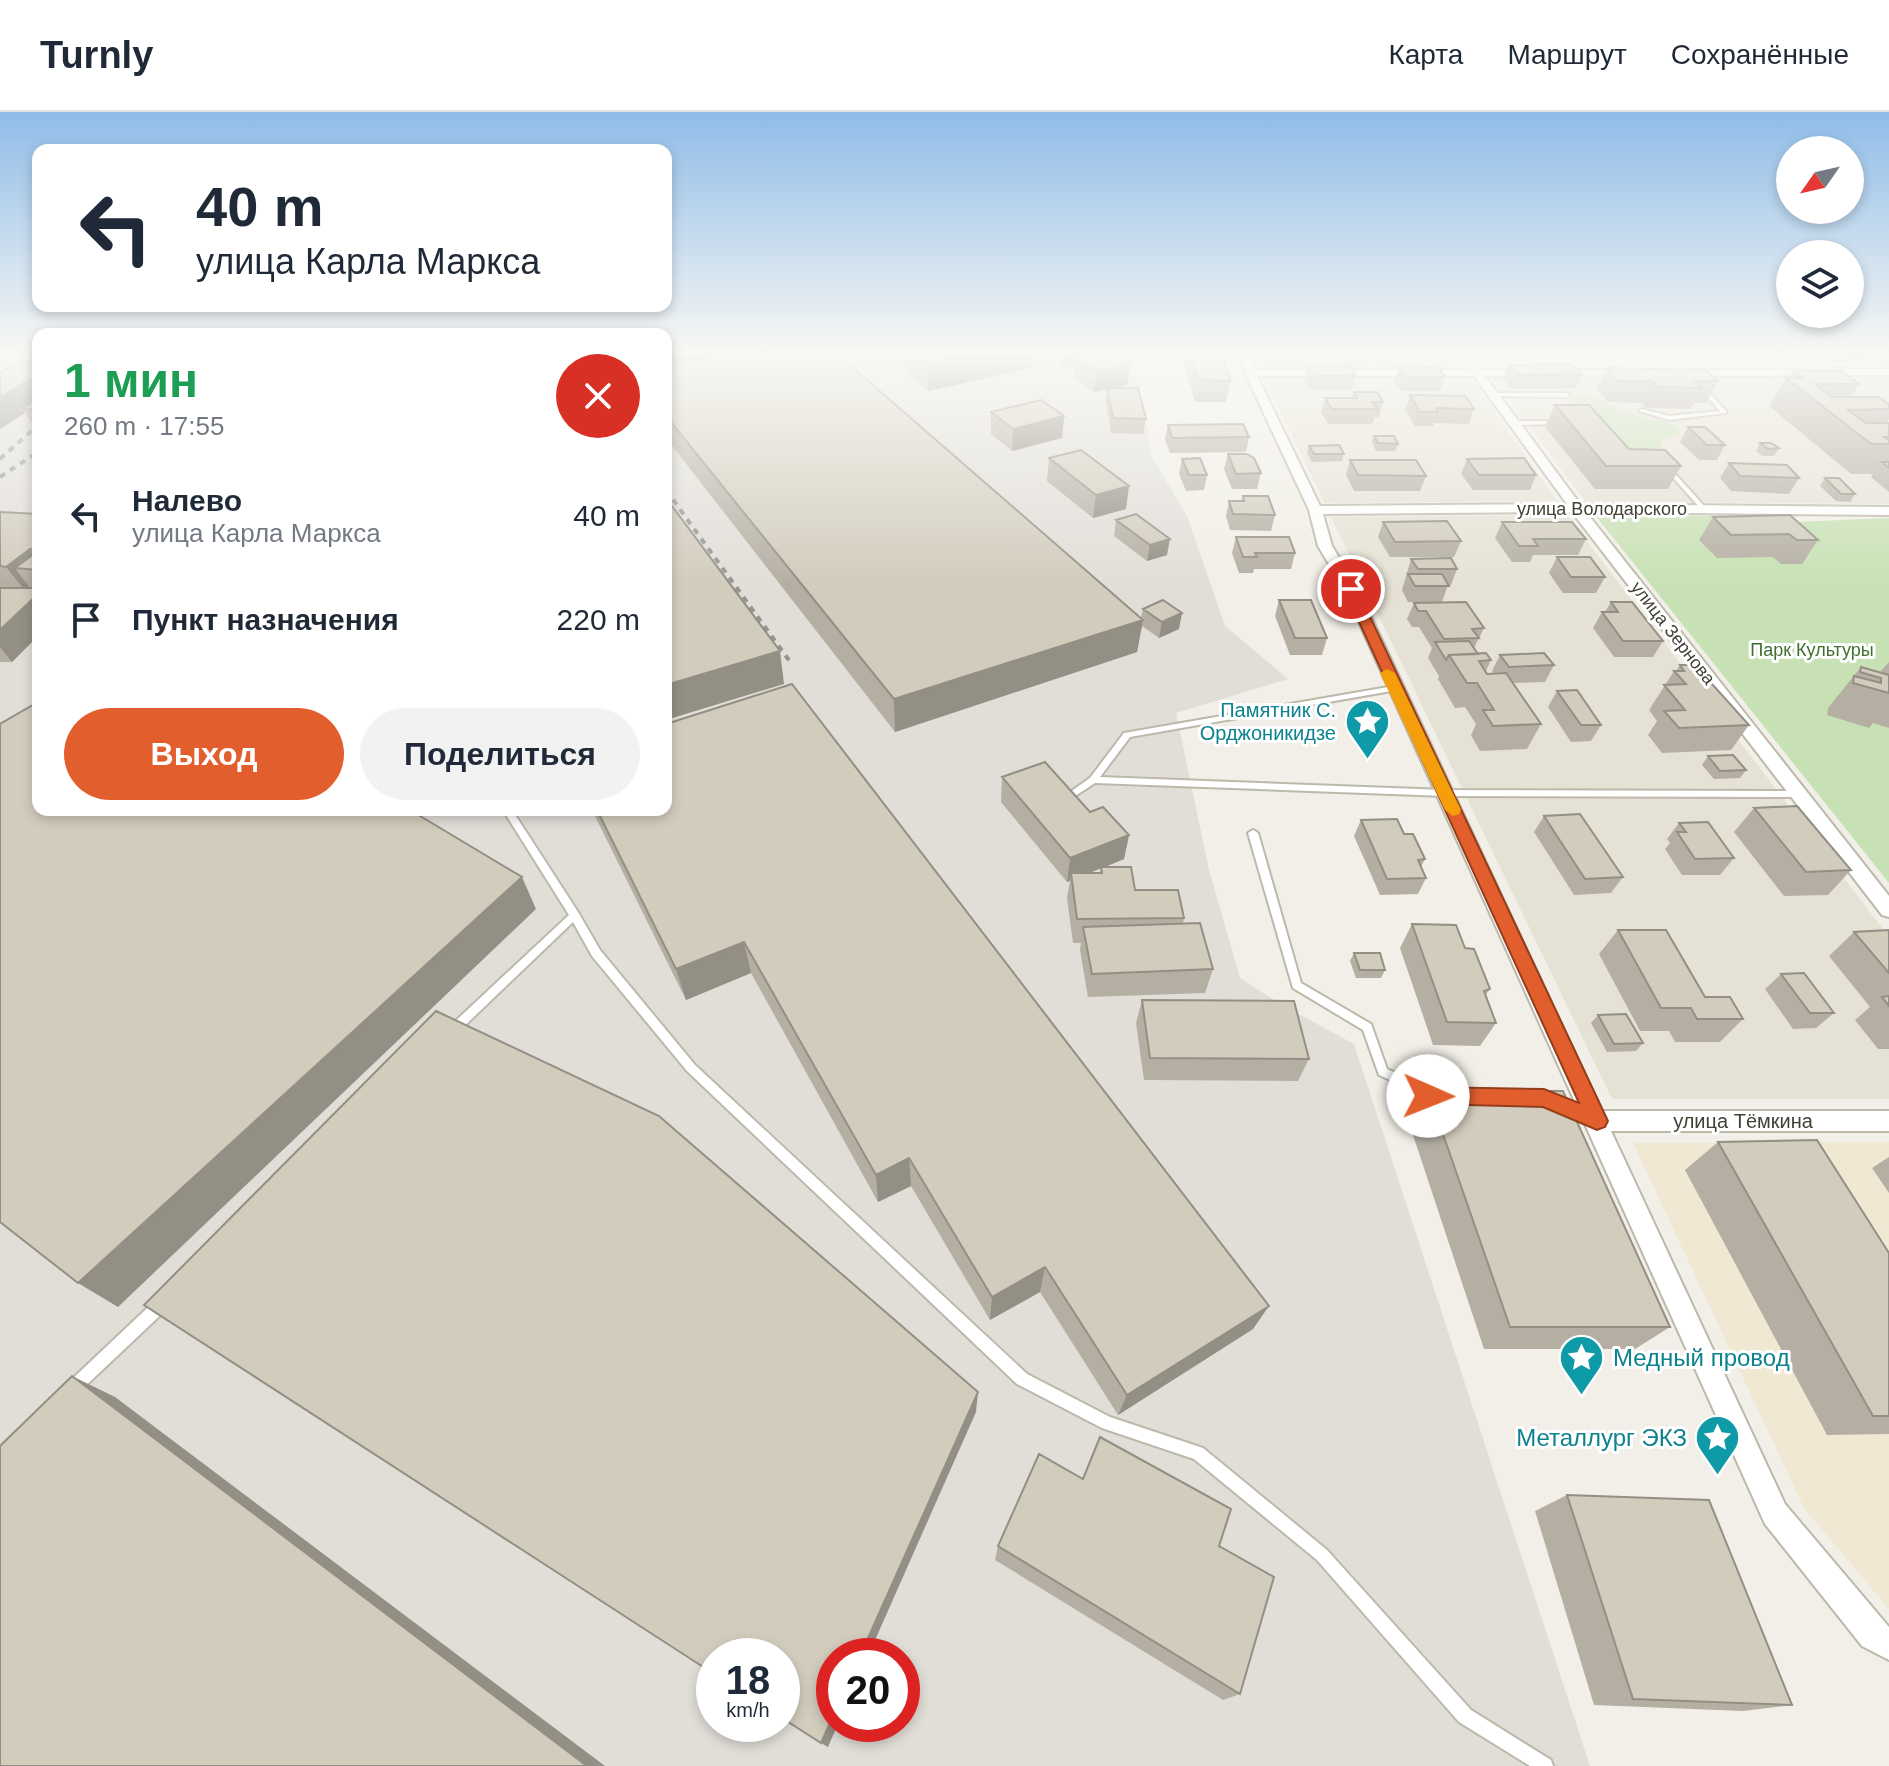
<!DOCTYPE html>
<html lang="ru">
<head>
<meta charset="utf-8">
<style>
	:root { --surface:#fff; --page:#f2f2f3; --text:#1f2937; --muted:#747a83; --line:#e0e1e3; --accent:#e25e2d }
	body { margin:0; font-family:Helvetica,sans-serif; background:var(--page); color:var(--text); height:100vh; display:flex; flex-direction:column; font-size:30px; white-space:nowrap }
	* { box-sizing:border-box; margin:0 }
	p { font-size:26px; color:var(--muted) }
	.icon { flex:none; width:44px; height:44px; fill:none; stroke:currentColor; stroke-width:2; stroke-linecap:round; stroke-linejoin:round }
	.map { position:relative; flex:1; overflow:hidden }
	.side { position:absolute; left:32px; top:216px; width:640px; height:488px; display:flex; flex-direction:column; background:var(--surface); border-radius:16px; box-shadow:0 4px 12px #0003 }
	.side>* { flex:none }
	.hud { position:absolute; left:32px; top:32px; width:640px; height:168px; border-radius:16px; box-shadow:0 4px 12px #0003; background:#fff; color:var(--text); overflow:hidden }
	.needle { width:52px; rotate:236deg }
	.tools { position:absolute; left:1776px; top:24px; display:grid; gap:16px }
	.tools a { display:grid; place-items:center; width:88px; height:88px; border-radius:50%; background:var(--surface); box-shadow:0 4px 12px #0003; font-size:40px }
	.speed { position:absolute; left:696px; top:1526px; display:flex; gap:16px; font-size:40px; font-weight:700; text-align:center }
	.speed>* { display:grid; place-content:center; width:104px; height:104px; border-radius:50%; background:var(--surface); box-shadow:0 4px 12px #0003; line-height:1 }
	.speed small { font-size:20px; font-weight:400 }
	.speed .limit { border:12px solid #d22; background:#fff; color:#111 }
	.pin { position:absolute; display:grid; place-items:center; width:68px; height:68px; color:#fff; margin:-34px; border:4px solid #fff; border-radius:50%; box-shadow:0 2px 8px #0007 }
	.me { position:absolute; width:88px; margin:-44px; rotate:91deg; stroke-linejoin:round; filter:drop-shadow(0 0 6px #0008) }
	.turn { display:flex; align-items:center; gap:28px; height:168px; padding:0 32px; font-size:36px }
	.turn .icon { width:104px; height:104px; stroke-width:2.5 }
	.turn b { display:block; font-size:56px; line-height:68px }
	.round { display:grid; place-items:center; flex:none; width:84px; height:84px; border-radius:42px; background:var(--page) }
	.summary { display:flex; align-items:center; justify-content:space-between; height:136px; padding:0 32px }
	h1 { font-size:48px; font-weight:600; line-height:60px; color:#1e9e55 }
	.action { display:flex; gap:16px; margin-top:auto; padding:16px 32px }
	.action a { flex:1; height:92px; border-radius:48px; background:var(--accent); color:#fff; font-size:32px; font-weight:600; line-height:92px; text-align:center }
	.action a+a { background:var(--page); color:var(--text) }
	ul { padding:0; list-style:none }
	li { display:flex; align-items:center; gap:24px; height:104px; padding:0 32px }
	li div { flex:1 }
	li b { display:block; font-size:30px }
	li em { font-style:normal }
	header { display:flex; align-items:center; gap:48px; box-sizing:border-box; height:112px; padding:0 40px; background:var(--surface); border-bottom:2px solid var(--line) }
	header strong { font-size:38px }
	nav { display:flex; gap:44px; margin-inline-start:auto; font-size:28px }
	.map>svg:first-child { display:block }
</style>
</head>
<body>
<header>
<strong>Turnly</strong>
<nav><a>Карта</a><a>Маршрут</a><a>Сохранённые</a></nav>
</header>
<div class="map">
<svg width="1889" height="1654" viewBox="0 0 1889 1654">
	<rect width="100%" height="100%" fill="#f1efe7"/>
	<path fill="#e5e2d5" d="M1889,265V392L1585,389L1493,266Z
		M1264,266H1470L1557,389L1325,391Z
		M1567,403L1889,825V987H1612L1331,405Z"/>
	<path fill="#f1e8d4" d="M1889,1030V1497L1804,1396L1633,1031Z"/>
	<path fill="#e1ded8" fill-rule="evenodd" d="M0,241H38V698H666V241H1133L1152,345L1187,404L1225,514L1288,567L1176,601L1209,758L1240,866L1280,892L1354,932L1590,1654H0ZM714,1544H782V1612H714ZM834,1544H902V1612H834Z"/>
	<path fill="#c7e1b4" d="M1254,241L1353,248L1366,258L1268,259Z
		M1414,241H1441L1450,258L1386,260L1376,250H1419Z
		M1590,285C1607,290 1623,298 1639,304C1657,310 1667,306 1681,320L1662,328L1657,350L1631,351L1570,286Z
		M1595,403L1724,404L1795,410L1889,406V771Z"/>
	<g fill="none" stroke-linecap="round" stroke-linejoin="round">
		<defs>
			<path id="lane" d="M21,241H26L33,250H38V254L29,252Z
				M1702,273L1726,299V301L1669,308L1639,299L1642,297L1669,304L1720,299L1700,276V274Z
				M1494,281H1567L1570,283L1567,285L1492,284V282Z
				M1560,309L1563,311L1562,312L1514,313L1511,311L1514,309Z
				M1666,356H1670L1706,396V398H1702L1666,358Z
				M1394,574H1397V578L1130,625L1100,665L1445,678L1798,679L1802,682L1798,685L1445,684L1095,671L1066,690H1060L1059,688L1090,666L1124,621Z
				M503,698H512L578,800L600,838L695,953L1027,1262L1110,1305L1203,1336L1327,1438L1471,1598L1551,1648L1553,1654H1530L1459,1610L1317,1448L1194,1347L1102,1316L1017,1272L687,959L592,844L573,810L456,922L452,923L448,922L447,919L448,916L569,803Z
				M1253,718L1258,721L1301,871L1371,912L1387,957L1440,981L1442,984L1440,987L1436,989L1432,987L1379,963L1363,918L1293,876L1248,721Z
				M164,1184L169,1185L170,1190L169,1195L79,1280L74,1282L69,1280L67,1275L69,1270L159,1185Z"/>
			<path id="street" d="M1240,241H1250L1255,258H1469L1457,241H1468L1480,258H1629L1633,259V263L1485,264L1580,392L1889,395V403L1586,400L1889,784V805L1882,803L1572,400L1323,402L1332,434L1358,477L1602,999H1889V1019H1611L1785,1392L1889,1515V1548L1862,1534L1765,1412L1344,477L1318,434L1309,398L1245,261ZM1257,264H1474L1567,392L1320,394Z
				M1872,241L1889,242V249L1873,243Z
				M1889,257V263L1685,264L1680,261L1685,258Z"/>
		</defs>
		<use href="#lane" stroke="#bcb8aa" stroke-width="4"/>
		<use href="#street" stroke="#bcb8aa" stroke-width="4"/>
		<use href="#lane" fill="#fff" fill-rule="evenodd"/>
		<use href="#street" fill="#fff" fill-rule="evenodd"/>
		<path stroke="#959595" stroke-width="4" stroke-dasharray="6 6" stroke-linecap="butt" d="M0,347L38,313
			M0,365L38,340
			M666,378L791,551"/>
	</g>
	<path fill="#b5afa3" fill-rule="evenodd" d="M666,241L1141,506L1143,497L1179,517L1159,526L1142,514L1137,540L895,620L666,326Z
		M886,241H1032L1031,256L928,279L886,243Z
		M1042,241H1114L1130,252L1127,273L1113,276L1146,307L1143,322L1111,321L1106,290L1107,278L1094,280L1074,266L1075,259L1068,254L1062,255Z
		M1180,241H1220L1231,269L1226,290H1195Z
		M1287,241H1315L1314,246H1289Z
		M1330,241H1374L1371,251H1359L1356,247H1334Z
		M1813,241H1869L1865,247L1852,248L1850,250H1832L1813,243Z
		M1308,253L1356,264L1352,278H1311L1304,268Z
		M1508,253L1582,262L1576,276L1512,277L1503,267Z
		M1399,255L1445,265L1440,279H1402L1394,270Z
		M1607,256L1718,269L1706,291H1694L1690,297L1646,296L1641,291L1608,290L1597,277Z
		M1793,259L1859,272L1851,285L1889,292V307L1886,311H1889V380L1871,365L1873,362H1851L1769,294L1786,266H1789Z
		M0,261L38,298V319H37L25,301L0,317Z
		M1354,280L1383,290L1379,305H1375L1372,312H1328L1321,300L1325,286H1352Z
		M1410,283L1474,297L1469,312L1434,311L1433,314H1415L1405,298Z
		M1555,293L1629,337L1681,354L1668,377H1595L1545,315Z
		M991,300L1064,304L1062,326L1012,339L991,322Z
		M1168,313L1249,325L1246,340L1170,341L1165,327Z
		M1688,315L1725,333L1717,348H1699L1680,330Z
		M1374,324L1398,332L1395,339H1376L1372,331Z
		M1760,331L1779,336L1774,344H1763L1756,339Z
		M1309,334L1344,342L1342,349L1312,350L1307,341Z
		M1228,342L1261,361L1257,377H1232L1224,357Z
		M1049,346L1126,397L1093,406L1047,369Z
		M1182,347L1207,363L1204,378L1186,379L1179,362Z
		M1467,347L1536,363L1530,378H1473L1461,362Z
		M1350,348L1426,364L1420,379H1354L1346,363Z
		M1729,351L1799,366L1789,382L1731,379L1720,366Z
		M1825,366L1855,382L1850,390L1836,389L1820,374Z
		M1243,384L1275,403L1271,419L1230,418L1226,404L1229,389H1242Z
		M0,400L38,402V524L12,550H0Z
		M1713,405L1818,428L1802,452H1781L1773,445L1717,446L1699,428Z
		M1116,408L1167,443L1147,449L1114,424Z
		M1383,410L1461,429L1454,445H1390L1378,425Z
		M1502,410L1586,427L1578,443H1533L1530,450H1512L1495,426Z
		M1236,425L1295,441L1291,457H1254L1253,461H1239L1232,441Z
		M1557,445L1605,465L1596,481H1563L1549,461Z
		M1411,447L1457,457L1451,473H1448L1442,490H1408L1402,478Z
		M1279,488L1327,526L1322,543H1290L1275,504Z
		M1611,490L1663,529L1653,545H1614L1593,516L1602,500H1605Z
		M1414,491L1484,516L1474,536L1478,542L1491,548L1486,559L1487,562H1494L1492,559L1500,543L1554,553L1545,570L1512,571L1541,612L1527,637L1480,639L1471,623L1476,612L1465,595L1455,596L1438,567L1439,564L1428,546L1432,536L1419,515H1412L1407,507Z
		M1889,550V616L1873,611L1869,616L1827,603L1828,596L1861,555L1880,560Z
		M1680,553L1749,613L1731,638L1662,641L1648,623L1657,609L1649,598L1674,559H1676Z
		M1557,579L1601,613L1591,629L1571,630L1548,595Z
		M1708,644L1746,658L1740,666L1714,667L1702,653Z
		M1002,665L1090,700L1129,723L1124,747L1105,755L1135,778L1184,806L1183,811L1213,857L1205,881L1088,885L1080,838L1081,831H1073L1067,786L1070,769L1067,770L1001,690ZM1101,756L1100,761H1089Z
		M1754,696L1851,758L1828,783L1784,784L1734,720Z
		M592,698H666L1253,1217L1118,1303L1040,1180L990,1208L911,1074L878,1090L751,861L686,888Z
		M1544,704L1623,765L1611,781L1574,783L1534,720Z
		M1361,708L1404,722L1425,747L1421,755L1426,766L1418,782L1380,783L1354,724Z
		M1679,711L1734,746L1720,763H1682L1665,737L1670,731L1667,727Z
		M1412,812L1465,836L1490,877L1485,884L1496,911L1480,934L1433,933L1400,836Z
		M1618,818L1705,885L1743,907L1720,930H1675L1669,919H1640L1599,842Z
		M1889,818V937H1878L1855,908L1870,895L1829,844L1854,820Z
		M1354,841L1385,858L1381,866H1356L1350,849Z
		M1781,862L1834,901L1816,916L1793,917L1765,877Z
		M1142,888L1309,947L1298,969L1144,968L1136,911Z
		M1598,903L1643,931L1636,939L1607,940L1591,911Z
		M1428,979L1670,1215L1635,1237H1484L1408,1008Z
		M1718,1030L1889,1141V1322L1827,1323L1685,1058Z
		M1889,1045V1081L1872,1056Z
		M1082,1367L1219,1434L1240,1582L1223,1588L995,1448L998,1434Z
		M1567,1383L1792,1593L1743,1599L1594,1593L1535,1399Z"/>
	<path fill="#938f84" d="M666,241H791L666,268Z
		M970,241H1032L1031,256L928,279V250Z
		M1063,241H1069L1068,254L1062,255Z
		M1857,241H1869L1865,247L1853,248Z
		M1130,252L1127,273L1094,280L1097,259Z
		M38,262V292L22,297L25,301L0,317V286Z
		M1064,304L1062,326L1012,339L1013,317Z
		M1129,374L1126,397L1093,406L1096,383Z
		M1170,427L1167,443L1147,449L1150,433Z
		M30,437L38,448L15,456L35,483L31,486L6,455Z
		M38,482V524L12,550L0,535V518Z
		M1182,501L1179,517L1159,526L1162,510Z
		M1143,508L1137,540L895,620L894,587Z
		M780,539L784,572L666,608V573Z
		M1129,723L1124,747L1072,768L1071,761L1070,769L1067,770L1070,746Z
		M522,765L536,797L118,1195L78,1171Z
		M744,830L751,861L686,888L676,857Z
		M909,1046L911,1074L878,1090L876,1063Z
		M1045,1155L1040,1180L990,1208L992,1185Z
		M1269,1194L1253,1217L1118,1303L1127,1283Z
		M72,1264L115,1285L605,1654H587Z
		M978,1280L976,1300L868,1544H860Z
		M834,1602V1612H838L828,1635L821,1631Z"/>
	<path fill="#d2ccbd" stroke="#938f84" stroke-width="2" d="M729,241H836L1143,508L894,587L666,304V254Z
		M917,241H970L928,250Z
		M1083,241H1114L1130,252L1097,259L1076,245L1085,243Z
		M1190,241H1220L1231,269L1199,268Z
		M20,249L38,250V262L0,286V261Z
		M1571,252L1582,262L1518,263L1508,253Z
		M1308,253H1349L1356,264H1314Z
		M1399,255H1438L1445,265H1407Z
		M1607,256L1706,258L1718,269H1695L1702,276L1657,275L1652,269H1618Z
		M1793,259H1841L1859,272H1815L1832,285H1878L1889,292V297L1848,298L1866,311H1889V325H1884L1889,328V332H1871L1786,266H1803Z
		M1107,276H1138L1146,307L1113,306Z
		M1354,280H1377L1383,290H1372L1377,297H1332L1325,286H1357Z
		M1410,283L1465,284L1474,297L1436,296L1438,300H1420Z
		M38,286V298L22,297Z
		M1041,288L1064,304L1013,317L991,300Z
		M1555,293H1589L1629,337L1665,338L1681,354H1606Z
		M1243,312L1249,325L1172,326L1168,313Z
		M1688,315H1705L1725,333H1707Z
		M1374,324H1394L1398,332L1378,331Z
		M1760,331H1771L1779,336L1768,337Z
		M1339,333L1344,342H1314L1309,334Z
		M1081,338L1129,374L1096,383L1049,346Z
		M1228,342H1247L1254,346L1261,361L1236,362Z
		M1200,346L1207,363H1189L1182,347Z
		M1524,346L1536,363H1479L1467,347Z
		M1350,348H1416L1426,364L1358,363Z
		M1882,350H1889V356Z
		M1729,351L1787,353L1799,366L1740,364Z
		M1825,366H1839L1855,382H1841Z
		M1243,384H1268L1275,403L1233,402L1229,389H1244Z
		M666,386L780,539L666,573Z
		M0,400L38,402V437H30L6,455L0,454Z
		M1136,402L1170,427L1150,433L1116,408Z
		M1790,403L1818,428H1797L1789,422L1731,423L1713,405Z
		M1447,409L1461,429L1395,430L1383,410Z
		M1502,410H1572L1586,427H1533L1538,434H1519Z
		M1236,425H1289L1295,441H1255L1257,445H1243Z
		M38,439V458L15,456Z
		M1557,445H1590L1605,465H1571Z
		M1451,446L1457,457H1418L1411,447Z
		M1408,462H1442L1449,474H1415Z
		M0,476H38V482L0,518Z
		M1163,488L1182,501L1162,510L1143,497Z
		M1279,488H1311L1327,526H1295Z
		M1466,490L1484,516L1472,517L1479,526L1444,527L1426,499H1418L1414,491Z
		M1611,490H1632L1663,529H1623L1602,500H1618Z
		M1469,529L1478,542L1449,543L1446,548L1435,530Z
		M1486,541L1491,548L1479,549L1487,562L1506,561L1541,612L1493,614L1483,598H1494L1477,571H1467L1449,543Z
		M1544,541L1554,553L1509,555L1500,543Z
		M1680,553H1695L1749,613L1679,616L1664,599L1685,598L1664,573L1686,572L1674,559H1684Z
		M1861,555L1889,563V581L1853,571L1854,564L1881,571V566L1860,560Z
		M792,572L1269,1194L1127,1283L1045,1155L992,1185L909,1046L876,1063L744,830L676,857L597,698H666V612Z
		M1577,578L1601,613H1581L1557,579Z
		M38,590V698H410L522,765L78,1171L0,1110V612Z
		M1733,643L1746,658L1720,659L1708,644Z
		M1045,650L1090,700L1103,695L1129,723L1070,746L1002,665Z
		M1797,694L1851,758L1806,760L1754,696Z
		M1580,702L1623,765L1585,767L1544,704Z
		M1397,707L1404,722H1413L1425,747L1418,748L1426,766L1387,767L1361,708Z
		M1708,710L1734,746L1695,747L1677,720H1686L1679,711Z
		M1101,755H1131L1135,778H1178L1184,806L1077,807L1071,761H1102Z
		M1200,811L1213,857L1092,862L1083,815Z
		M1412,812L1456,813L1465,836L1474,837L1490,877L1484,879L1496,911L1447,910Z
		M1618,818H1666L1705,885H1730L1743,907H1697L1691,896H1661Z
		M1889,818V861L1854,820Z
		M1354,841H1380L1385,858H1360Z
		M1804,861L1834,901H1810L1781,862Z
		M1889,884V894L1882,885Z
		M1142,888L1294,889L1309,947L1150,946Z
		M436,899L659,1004L978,1280L860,1544H834V1602L821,1631L782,1606V1544H714V1562L144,1193Z
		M1626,902L1643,931L1614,932L1598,903Z
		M1428,979H1563L1670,1215H1510Z
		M1817,1028L1889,1141V1304H1873L1718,1030Z
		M72,1264L587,1654H0V1334Z
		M1100,1325L1231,1397L1219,1434L1274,1465L1240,1582L998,1434L1039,1342L1083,1367Z
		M1567,1383L1709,1388L1792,1593L1633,1587Z"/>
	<linearGradient id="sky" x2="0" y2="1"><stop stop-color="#8fbce8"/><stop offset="0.51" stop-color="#f9f8f4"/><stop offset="1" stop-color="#f9f8f4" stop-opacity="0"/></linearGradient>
	<rect width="1889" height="473" fill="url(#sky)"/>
	<path fill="#e25e2d" stroke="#933d1d" stroke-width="2" d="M1346,474L1357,477L1608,1009L1605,1015L1597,1018L1543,995L1428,992L1418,984L1428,975L1544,977L1579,991L1344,477Z"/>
	<path fill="#f59e0b" d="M1387,557L1395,561L1461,698L1459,702L1453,704L1445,698L1380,561Z"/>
	<defs>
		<symbol id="sight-pin" viewBox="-11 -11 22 30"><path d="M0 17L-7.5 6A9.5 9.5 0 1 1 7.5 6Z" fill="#0f9aa8" stroke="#fff"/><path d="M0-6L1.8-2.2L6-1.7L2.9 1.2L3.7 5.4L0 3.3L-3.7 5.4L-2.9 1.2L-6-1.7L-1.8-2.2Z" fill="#fff"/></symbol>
	</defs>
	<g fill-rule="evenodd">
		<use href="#sight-pin" x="1342" y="584" width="51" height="69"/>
		<use href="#sight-pin" x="1556" y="1220" width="51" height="69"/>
		<use href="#sight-pin" x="1692" y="1300" width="51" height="69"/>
	</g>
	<g text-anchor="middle" stroke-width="6" stroke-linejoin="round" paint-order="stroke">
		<g font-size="18" fill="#434036" stroke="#fff">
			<text x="1602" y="403">улица Володарского</text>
			<text transform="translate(1673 521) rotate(52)" y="6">улица Зернова</text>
		</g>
		<g font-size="18" fill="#406f30" stroke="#fff">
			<text x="1812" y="544">Парк Культуры</text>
		</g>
		<g font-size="20" fill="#0d838f" stroke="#fff" text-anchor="end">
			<text x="1336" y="605">Памятник С.<tspan x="1336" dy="23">Орджоникидзе</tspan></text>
		</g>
		<g font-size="20" fill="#434036" stroke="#fff">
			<text x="1743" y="1016">улица Тёмкина</text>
		</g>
		<g font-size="24" fill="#0d838f" stroke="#fff" text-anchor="start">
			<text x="1613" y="1254">Медный провод</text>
			<text x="1687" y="1334" text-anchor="end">Металлург ЭКЗ</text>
		</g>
	</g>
</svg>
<div class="tools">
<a><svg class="needle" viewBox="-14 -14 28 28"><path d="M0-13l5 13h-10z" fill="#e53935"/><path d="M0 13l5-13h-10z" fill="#747a83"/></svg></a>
<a><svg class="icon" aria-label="layers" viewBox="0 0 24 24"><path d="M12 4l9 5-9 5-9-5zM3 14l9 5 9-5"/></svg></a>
</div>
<div class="speed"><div>18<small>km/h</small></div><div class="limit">20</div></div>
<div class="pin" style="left:1351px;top:477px;background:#d93025"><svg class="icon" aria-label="arrive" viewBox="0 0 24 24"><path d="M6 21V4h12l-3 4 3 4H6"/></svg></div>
<svg class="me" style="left:1428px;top:984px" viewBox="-20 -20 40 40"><circle r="19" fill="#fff"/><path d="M0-13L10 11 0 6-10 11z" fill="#e25e2d"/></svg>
<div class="hud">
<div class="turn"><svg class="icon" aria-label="left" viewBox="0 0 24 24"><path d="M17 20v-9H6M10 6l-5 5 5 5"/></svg><div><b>40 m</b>улица Карла Маркса</div></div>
</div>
<section class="side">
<div class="summary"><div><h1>1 мин</h1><p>260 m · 17:55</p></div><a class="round" style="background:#d93025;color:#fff"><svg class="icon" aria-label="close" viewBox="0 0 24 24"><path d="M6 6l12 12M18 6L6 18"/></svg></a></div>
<ul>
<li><svg class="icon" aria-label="left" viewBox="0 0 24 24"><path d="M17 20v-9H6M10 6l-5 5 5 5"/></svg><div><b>Налево</b><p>улица Карла Маркса</p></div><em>40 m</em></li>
<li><svg class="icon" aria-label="arrive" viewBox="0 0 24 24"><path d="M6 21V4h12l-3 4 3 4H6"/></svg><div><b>Пункт назначения</b></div><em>220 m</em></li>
</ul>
<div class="action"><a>Выход</a><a>Поделиться</a></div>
</section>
</div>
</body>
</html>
